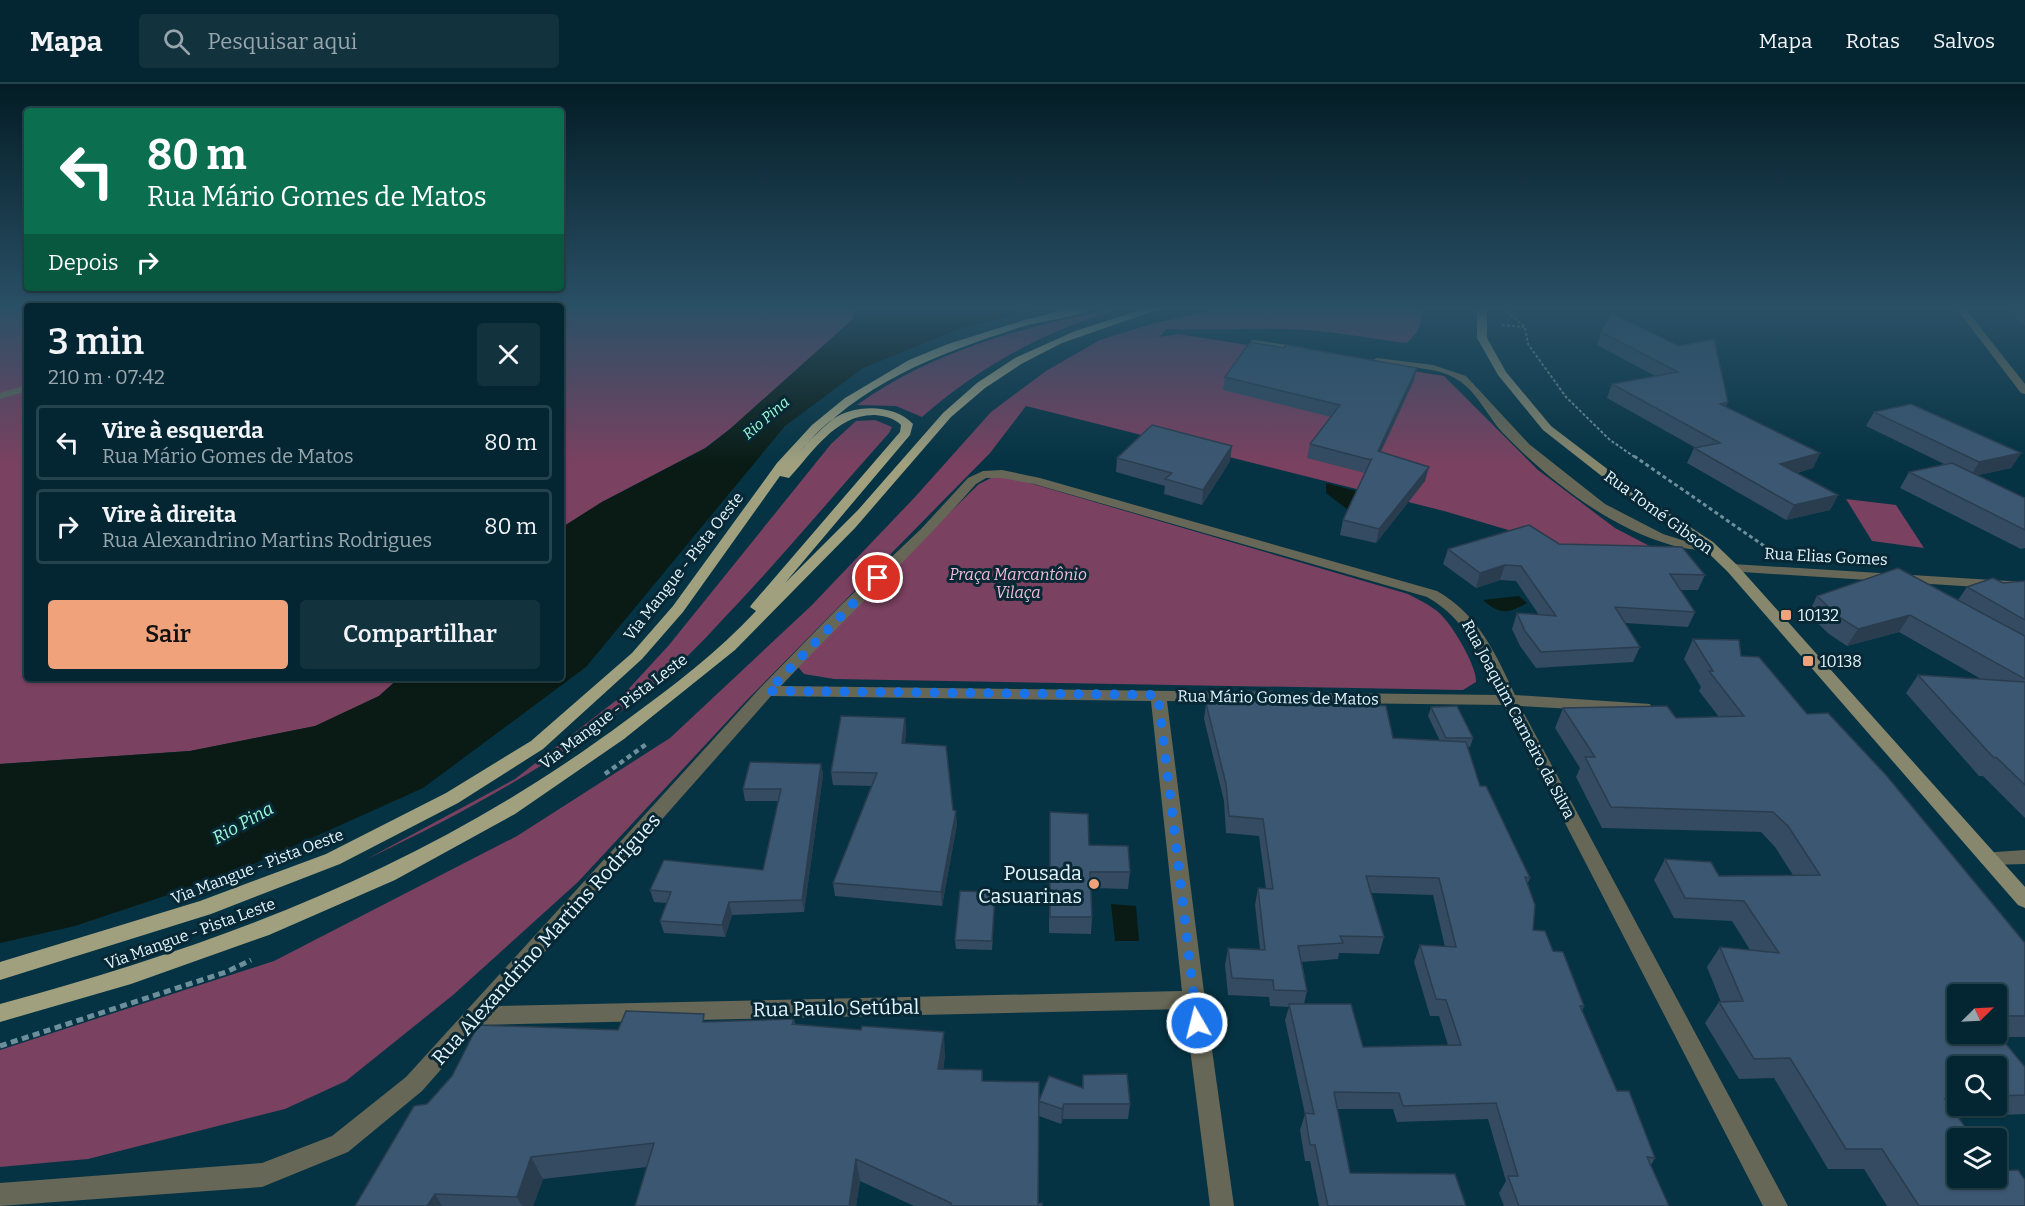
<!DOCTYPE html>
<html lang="pt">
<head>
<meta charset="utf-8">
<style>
	:root { --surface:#042632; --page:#12323e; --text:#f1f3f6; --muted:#97a5ac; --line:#25434d; --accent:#f0a27a }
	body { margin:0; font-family:Bitter,serif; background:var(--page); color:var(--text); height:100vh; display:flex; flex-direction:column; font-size:22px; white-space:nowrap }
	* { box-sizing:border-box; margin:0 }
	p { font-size:20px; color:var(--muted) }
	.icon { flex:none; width:33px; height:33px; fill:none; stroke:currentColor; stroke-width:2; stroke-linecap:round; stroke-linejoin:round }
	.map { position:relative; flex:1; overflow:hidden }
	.drawer { position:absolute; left:24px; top:219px; width:540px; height:378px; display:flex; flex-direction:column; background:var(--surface); border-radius:6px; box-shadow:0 2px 4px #0004,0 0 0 2px var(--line) }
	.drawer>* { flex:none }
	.guide { position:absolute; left:24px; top:24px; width:540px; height:183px; border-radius:6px; box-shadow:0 2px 4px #0004,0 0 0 2px var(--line); background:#0b6e4f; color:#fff; overflow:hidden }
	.needle { width:39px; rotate:66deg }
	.buttons { position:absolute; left:1947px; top:900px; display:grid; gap:12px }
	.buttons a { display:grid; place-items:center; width:60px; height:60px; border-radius:6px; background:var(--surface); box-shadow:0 2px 4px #0004,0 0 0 2px var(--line); font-size:30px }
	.pin { position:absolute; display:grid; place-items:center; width:51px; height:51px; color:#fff; margin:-26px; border:3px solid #fff; border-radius:50%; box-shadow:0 2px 6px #0007 }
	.me { position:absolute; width:66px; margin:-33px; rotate:352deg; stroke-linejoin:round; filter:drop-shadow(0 0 4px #0008) }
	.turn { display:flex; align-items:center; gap:21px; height:126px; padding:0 24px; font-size:27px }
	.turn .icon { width:78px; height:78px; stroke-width:2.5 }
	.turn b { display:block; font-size:42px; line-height:51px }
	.then { display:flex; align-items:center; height:57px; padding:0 24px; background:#0003; gap:12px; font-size:22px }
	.round { display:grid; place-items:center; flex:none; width:63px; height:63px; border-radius:6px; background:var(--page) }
	.headline { display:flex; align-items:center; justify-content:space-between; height:102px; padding:0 24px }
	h1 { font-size:36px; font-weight:600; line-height:45px }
	.button { display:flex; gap:12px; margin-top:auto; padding:12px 24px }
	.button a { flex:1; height:69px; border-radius:6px; background:var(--accent); color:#111; font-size:24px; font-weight:600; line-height:69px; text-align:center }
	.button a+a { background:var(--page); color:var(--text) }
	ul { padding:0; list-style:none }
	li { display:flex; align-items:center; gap:18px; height:75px; margin:0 12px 9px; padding:0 12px; border:3px solid var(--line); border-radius:6px }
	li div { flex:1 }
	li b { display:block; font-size:22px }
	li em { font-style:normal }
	header { display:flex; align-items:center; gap:36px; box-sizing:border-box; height:84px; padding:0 30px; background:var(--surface); border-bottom:2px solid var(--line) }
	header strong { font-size:28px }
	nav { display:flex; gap:33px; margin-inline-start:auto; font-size:21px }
	.search { width:420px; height:54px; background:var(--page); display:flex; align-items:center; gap:15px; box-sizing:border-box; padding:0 21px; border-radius:6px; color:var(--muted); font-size:22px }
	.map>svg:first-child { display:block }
</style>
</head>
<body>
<header>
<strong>Mapa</strong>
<div class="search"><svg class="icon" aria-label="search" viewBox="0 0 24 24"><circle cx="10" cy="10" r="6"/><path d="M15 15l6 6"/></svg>Pesquisar aqui</div>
<nav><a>Mapa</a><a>Rotas</a><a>Salvos</a></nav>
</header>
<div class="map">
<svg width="2025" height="1122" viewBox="0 0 2025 1122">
	<rect width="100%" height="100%" fill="#053343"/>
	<path fill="#7a4160" d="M0,223H27V594H399L379,612L316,642L190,667L0,680Z
		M561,223H853V235L730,345L705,364L602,418L561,444Z
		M1118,223H1126C1049,245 982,280 922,333L896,322L857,321C935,265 1025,243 1118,223Z
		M1226,223H1421C1424,240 1418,248 1407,259C1373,255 1339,248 1305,246C1259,243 1213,247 1166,245L1159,253L1178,250L1444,292L1538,386L1615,444L1661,468L1566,463L1444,427L1026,322L990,369L746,617L578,798L453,911L346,997L285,1025L88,1075L0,1083V966L274,877L517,752L670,654L811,522L915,413L991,328L1046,287L1100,256L1151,240Z
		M875,336L892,343L889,349C840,404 792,461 742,515C718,540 695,567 669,589C577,667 473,725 365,776L515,695L623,611L669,561L831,360L856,337Z
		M993,393L1016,395L1408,510C1421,517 1435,523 1444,534C1455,546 1477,583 1476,598L1463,606L834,595L804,590L798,583L800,574L979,400Z
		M1846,415L1896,421L1924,464L1872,457Z"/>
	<path fill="#091b14" d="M853,223H1043L962,244L863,284L785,342L586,583L423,704L234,789L75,842L0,859V680L190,667L315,642L379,612L399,594H561V444L602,418L706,364L730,345L853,235Z
		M1326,399L1356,407L1347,425L1326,409Z
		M1519,512L1527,519C1508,530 1500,531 1483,516Z
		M1111,820L1136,822L1139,857H1115Z"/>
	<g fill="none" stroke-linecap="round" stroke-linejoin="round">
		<path stroke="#6d8e9b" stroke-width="2" stroke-dasharray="3 2" stroke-linecap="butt" d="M1503,224L1525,243L1528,260L1566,313L1610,356L1636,374
			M1502,241L1524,243"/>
		<path stroke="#6d8e9b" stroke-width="3" stroke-dasharray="4 3" stroke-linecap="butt" d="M1634,372L1770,466"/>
		<path stroke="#6d8e9b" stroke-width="4.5" stroke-dasharray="5 4" stroke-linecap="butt" d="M605,690L648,659"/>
		<path stroke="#6d8e9b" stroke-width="5" stroke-dasharray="7 4.5" stroke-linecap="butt" d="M0,962L226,888L251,876"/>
		<path fill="#676757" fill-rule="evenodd" d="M27,301V307L0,315V309Z"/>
		<path fill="#676757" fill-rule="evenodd" d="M1955,223H1964L2025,300V310L2021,309Z
			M1253,256L1303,263L1308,266L1303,269L1250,261V257Z
			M1377,274L1433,281L1466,292L1529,360L1605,420L1663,450L1685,457H1708L1715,461C1706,470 1683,464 1671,461C1608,443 1547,395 1502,348C1487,331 1477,308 1458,296C1434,280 1400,285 1373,279L1372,277Z
			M1002,386L1040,394L1437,507C1478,530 1496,570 1515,611L1650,620L1652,624L1644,629L1520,622L1788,1122H1763L1504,621L1167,617L1205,916L1234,1122H1210L1185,925L480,941L422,1007L348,1068L262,1103L0,1122V1099L262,1079L332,1052L406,993L761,603L841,521L921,445L968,394L983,387ZM986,394H1002L1034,400L1427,513C1466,535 1481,571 1499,611L781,602C845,534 914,470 976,400ZM771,612L1151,617L1182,907L497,922Z
			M1732,480L2025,498V506L1727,487L1725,484L1727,481Z
			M2025,766V780L1988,781L1981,779L1979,774L1981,769Z"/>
		<path fill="#87876e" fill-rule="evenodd" d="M1477,223H1487V254L1506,288L1551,342L1644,413L1713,458L1737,481L2025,803V824L2018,821L1727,487L1703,464L1636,419L1543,346L1498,291L1477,254Z"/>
		<path fill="#a0a07f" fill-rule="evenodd" d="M1077,223H1094C1078,234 1044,236 1024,242C937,270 863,297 800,367C812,355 823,340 838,332C859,320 896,321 913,340L910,351L785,499L858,426L943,329L977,299L1015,274L1075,247L1150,223H1165L1062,259L1023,279L985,304L951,333L855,444L735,566L624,655L515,730L395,796L269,851L131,900L0,938V920C233,856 432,781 628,635C673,602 718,568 756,527L750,523L752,520L900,348L901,341C894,334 885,332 875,331C836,330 813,368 789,394L780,392L683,528L642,575L543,665L458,719L340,780L211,830L0,896V878L200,817L326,770L446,709L531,657L632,569L673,522L777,379L812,341L845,314L909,276L948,260L1024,236Z"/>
	</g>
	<path fill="#344b61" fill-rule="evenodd" d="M2010,223H2025V242L2015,232Z
		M1611,229L1726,323L1820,369L1813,384L1797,389L1838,411L1830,426L1786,436L1687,379L1694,364H1696L1607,314L1612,300L1655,292L1597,261L1601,248Z
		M1225,293L1414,296L1381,368L1425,397L1376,459L1340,451L1343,436L1365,389L1307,374L1310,360L1331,333L1223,306Z
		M1874,328L2021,369L2011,384L1978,391L2025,414V464L2021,465L1900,404L1909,388L1944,380L1866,342Z
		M1117,374L1230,377L1202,421L1164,410L1165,402L1116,388Z
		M1559,460L1705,491L1698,506H1680L1695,528L1688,543L1625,539L1640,563L1633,578L1536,584L1520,562L1512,545L1517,529L1539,531L1516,497L1500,496L1476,504L1443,480L1448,465Z
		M2025,497V734L1983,692H1979L1906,609L1918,591L1981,595L1899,548L1847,562L1829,550L1808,530L1817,512L1958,516L1967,503Z
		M1693,555L1741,572L1807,630L2025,859V953H2000L2025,983V1030L1958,1033V1054L2025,1122H1887L1864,1085H1828L1774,994L1739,995L1705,939L1719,918H1721L1707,883L1720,863L1750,866L1732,837L1674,834L1654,796L1665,775L1719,792L1793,791L1775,763L1761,748L1602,744L1576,693L1580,684L1555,644L1563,624L1676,634L1719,633L1699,607L1701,603L1684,575ZM1958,910H1996V950ZM1958,982H1996V1022H1958Z
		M1248,607L1275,620L1326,621L1327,617L1393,654L1440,657L1428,632L1431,623L1473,654L1470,663H1467L1480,702L1530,794L1527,801L1533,846L1553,867L1584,922L1582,927L1617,1007L1655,1074L1651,1081L1669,1122H1504L1499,1109L1506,1097L1488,1035L1397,1038L1393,1025H1337L1350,1089L1466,1122H1319L1310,1077H1305L1300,1046L1305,1030L1285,936L1289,923L1270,922L1269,913L1228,911L1225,881L1228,864L1260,865L1255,821L1258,804L1266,805L1259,752L1226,749L1224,717L1204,635L1206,619L1246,620ZM1371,809L1433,811L1445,863L1420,861L1414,878L1430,932H1439L1448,961L1363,963L1304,920L1307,907L1302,878L1338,875L1339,869L1379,870L1384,853Z
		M905,634L906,648L905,659L953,726L957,740L942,822L835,812L833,799L871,702L833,701L831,688Z
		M821,680L823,691L804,828L732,831L725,853L664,849L660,837L667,819L654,818L650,806L763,786L778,717H745L743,705Z
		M1050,728L1089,761L1130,788L1128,805L1091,804L1092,833L1091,850L1049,849Z
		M995,808L992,866L956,865L955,856Z
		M794,935L795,940L945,971L943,986H982L983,997L1039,1017L1082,1003L1083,991L1130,1020L1128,1035H1063L1061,1040L1039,1032L1038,1120L1042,1122H914L860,1097L856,1122H635L647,1083L543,1095L533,1122H355L427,1020L452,992L618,946L706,938Z"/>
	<path fill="#2a3d4f" d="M1550,223H1579L1548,229Z
		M1417,284L1414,296L1375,380L1378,367Z
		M1728,318L1722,333L1720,320Z
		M1232,362L1230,377L1202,421L1203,406Z
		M1820,369L1813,384L1773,395L1780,380Z
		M2021,369L2011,384L1970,393L1979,378Z
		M1429,383L1425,397L1376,459L1379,445Z
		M1838,411L1830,426L1786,436L1794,421Z
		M1505,481L1500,496L1476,504L1480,489Z
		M1910,531L1899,548L1847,562L1858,545Z
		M905,634L906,648L903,672L902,659Z
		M821,680L823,691L804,828L802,816Z
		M956,727L957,740L942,822L941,808Z
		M995,808V817L992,866V857Z
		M729,818L732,831L725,853L722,841Z
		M944,948L945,971L940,1008L938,985Z
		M1064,1020L1063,1035L1061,1040L1062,1025Z
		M531,1073L543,1095L533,1122H522L517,1113Z
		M856,1075L860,1097L856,1122H849Z
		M435,1110L442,1122H427Z"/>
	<path fill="#3c5771" stroke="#2a3d4f" stroke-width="1.5" d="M1611,229L1679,262L1714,255L1728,318L1720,320L1820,369L1780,380L1838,411L1794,421L1694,364L1720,359L1612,300L1678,288L1601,248Z
		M1250,258L1284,264L1286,261L1417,284L1378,367L1429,383L1379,445L1343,436L1372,374L1371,376L1310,360L1340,321L1225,293Z
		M1911,320L2021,369L1979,378L1874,328Z
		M1152,341L1232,362L1203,406L1165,395L1172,389L1117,374Z
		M1952,379L2025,414V446L1909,388Z
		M1529,441L1559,460L1682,463L1705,491L1670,490L1695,528L1615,523L1640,563L1541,568L1525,547L1517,529L1556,532L1521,482L1505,481L1480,489L1448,465Z
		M1898,484L2025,552V595L1910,531L1858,545L1839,533L1817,512Z
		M1993,494L2003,499L2025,497V536L1967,503Z
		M1693,555L1739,556L1741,572L1759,573L1807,630L1828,629L1886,691L2025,859V932H1996V910H1958V950H1996V948L2025,983V1011L1996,1012V982H1958V1014L1945,1015L1973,1054H1958V1094H1996V1087L2018,1086L2025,1096V1122H1919L1882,1065H1846L1790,974L1754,975L1719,918L1743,917L1720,863L1779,869L1744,817L1685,814L1665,775L1711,778L1719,792L1820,791L1788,742L1773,728L1611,723L1585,673H1595L1563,624L1667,622L1676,634L1744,632L1709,587H1713Z
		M1918,591L2025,598V701L1997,674L1993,673Z
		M1248,607H1272L1275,620L1328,621L1327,617L1386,622L1393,654L1466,658L1480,702H1486L1530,794L1525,793L1535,821L1533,846L1545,847L1553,867L1563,868L1584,922H1580L1617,1007H1629L1655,1074L1647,1073L1669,1122H1519L1508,1092H1518L1496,1019L1403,1022L1399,1009L1334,1008L1350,1089L1455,1090L1466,1122H1328L1315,1061H1310L1305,1029L1314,1030L1289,920H1351L1363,963L1461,961L1446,916L1436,915L1420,861L1456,863L1439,794L1366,792L1384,853L1340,852L1343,859L1298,862L1307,907L1274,906L1273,896L1232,894L1228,864L1265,866L1258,804L1273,805L1263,735L1229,732L1226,700L1206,619L1251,620Z
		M1457,622L1473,654H1446L1431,623Z
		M841,632L905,634L902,659L946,662L953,726L956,727L941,808L833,799L877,689L831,688Z
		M750,678L821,680L802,816L729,818L722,841L660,837L671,808L650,806L664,776L763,786L781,705H743Z
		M1050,728L1088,730L1089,761L1128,762L1130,788H1090L1092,833H1050Z
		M960,807L995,808L992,857L955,856Z
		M626,927L704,930L703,938L794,935L792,940L861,946L862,942L944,948L938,985L982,986V997L1039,998L1038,1120L1042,1119V1122H951V1119L856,1075L849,1122H635L654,1059L531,1073L517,1113L435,1110L427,1122H355L414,1022L427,1020L452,992L478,941L618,946Z
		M1127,990L1130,1020H1064L1062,1025L1039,1017L1049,992L1083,1004V991Z"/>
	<linearGradient id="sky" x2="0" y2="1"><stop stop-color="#031c25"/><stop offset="0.59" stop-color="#2a5066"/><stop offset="1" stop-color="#2a5066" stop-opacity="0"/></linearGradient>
	<rect width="2025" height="380" fill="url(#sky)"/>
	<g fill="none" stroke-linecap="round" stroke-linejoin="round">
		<path stroke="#1a73e8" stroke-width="10" stroke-dasharray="0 18" d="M878,494L768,607L1158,611L1197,939"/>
	</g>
	<g fill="#f0a27a" stroke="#072834" stroke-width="2">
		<rect x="1780" y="525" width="12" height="12" rx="3"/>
		<rect x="1802" y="571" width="12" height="12" rx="3"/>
		<circle cx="1094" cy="800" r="6"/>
	</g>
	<g text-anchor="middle" stroke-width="6" stroke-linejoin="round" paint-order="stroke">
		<g font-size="15" font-style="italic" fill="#9cfad6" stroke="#072834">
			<text transform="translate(766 334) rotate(-41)" y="5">Rio Pina</text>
		</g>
		<g font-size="16" fill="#e4f5fe" stroke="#072834">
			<text transform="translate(1659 428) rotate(36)" y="6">Rua Tomé Gibson</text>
			<text transform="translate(1826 472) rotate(3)" y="6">Rua Elias Gomes</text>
			<text transform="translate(683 482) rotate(-52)" y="6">Via Mangue - Pista Oeste</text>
			<text transform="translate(1278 613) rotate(1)" y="6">Rua Mário Gomes de Matos</text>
			<text transform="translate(613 627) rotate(-37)" y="6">Via Mangue - Pista Leste</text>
			<text transform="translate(1519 635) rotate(62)" y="6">Rua Joaquim Carneiro da Silva</text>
			<text transform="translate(257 782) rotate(-21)" y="6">Via Mangue - Pista Oeste</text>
			<text transform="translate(190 849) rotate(-20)" y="6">Via Mangue - Pista Leste</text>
		</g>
		<g font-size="16" font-style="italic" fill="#f1bdd7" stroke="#072834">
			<text x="1018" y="496">Praça Marcantônio<tspan x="1018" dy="18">Vilaça</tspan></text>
		</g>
		<g font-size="16" fill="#e4f5fe" stroke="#072834" text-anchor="start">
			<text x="1798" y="537">10132</text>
			<text x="1820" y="583">10138</text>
		</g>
		<g font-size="18" font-style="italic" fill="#9cfad6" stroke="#072834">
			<text transform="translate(243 739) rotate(-29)" y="6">Rio Pina</text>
		</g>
		<g font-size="20" fill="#e4f5fe" stroke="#072834" text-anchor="end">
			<text x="1082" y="796">Pousada<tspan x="1082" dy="23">Casuarinas</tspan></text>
		</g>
		<g font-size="20" fill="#e4f5fe" stroke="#072834">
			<text transform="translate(546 855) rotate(-48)" y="7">Rua Alexandrino Martins Rodrigues</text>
			<text transform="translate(836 924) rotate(-1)" y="7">Rua Paulo Setúbal</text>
		</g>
	</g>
</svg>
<div class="buttons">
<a><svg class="needle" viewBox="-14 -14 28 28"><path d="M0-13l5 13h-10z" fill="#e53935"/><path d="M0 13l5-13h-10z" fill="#97a5ac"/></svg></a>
<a><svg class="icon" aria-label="search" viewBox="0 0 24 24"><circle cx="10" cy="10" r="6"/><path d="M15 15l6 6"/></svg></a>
<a><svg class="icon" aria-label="layers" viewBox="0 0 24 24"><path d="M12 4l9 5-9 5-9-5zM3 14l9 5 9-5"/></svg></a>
</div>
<div class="pin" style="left:878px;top:494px;background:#d93025"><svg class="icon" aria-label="arrive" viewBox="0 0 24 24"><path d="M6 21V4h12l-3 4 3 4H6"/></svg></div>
<svg class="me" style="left:1197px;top:939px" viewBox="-20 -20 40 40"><circle r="17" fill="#1a73e8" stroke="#fff" stroke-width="3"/><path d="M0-11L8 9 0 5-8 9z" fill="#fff"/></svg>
<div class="guide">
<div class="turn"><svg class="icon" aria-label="left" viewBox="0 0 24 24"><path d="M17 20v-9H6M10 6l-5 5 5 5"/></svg><div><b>80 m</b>Rua Mário Gomes de Matos</div></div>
<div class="then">Depois<svg class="icon" aria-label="right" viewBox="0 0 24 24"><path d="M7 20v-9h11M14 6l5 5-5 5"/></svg></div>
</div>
<section class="drawer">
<div class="headline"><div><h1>3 min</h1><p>210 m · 07:42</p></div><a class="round"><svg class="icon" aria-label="close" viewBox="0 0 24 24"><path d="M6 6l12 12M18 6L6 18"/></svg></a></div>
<ul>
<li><svg class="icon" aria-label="left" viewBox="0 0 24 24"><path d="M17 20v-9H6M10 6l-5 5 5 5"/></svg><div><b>Vire à esquerda</b><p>Rua Mário Gomes de Matos</p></div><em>80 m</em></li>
<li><svg class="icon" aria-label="right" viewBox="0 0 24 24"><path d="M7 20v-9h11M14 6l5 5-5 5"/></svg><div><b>Vire à direita</b><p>Rua Alexandrino Martins Rodrigues</p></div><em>80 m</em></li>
</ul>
<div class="button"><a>Sair</a><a>Compartilhar</a></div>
</section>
</div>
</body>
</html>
